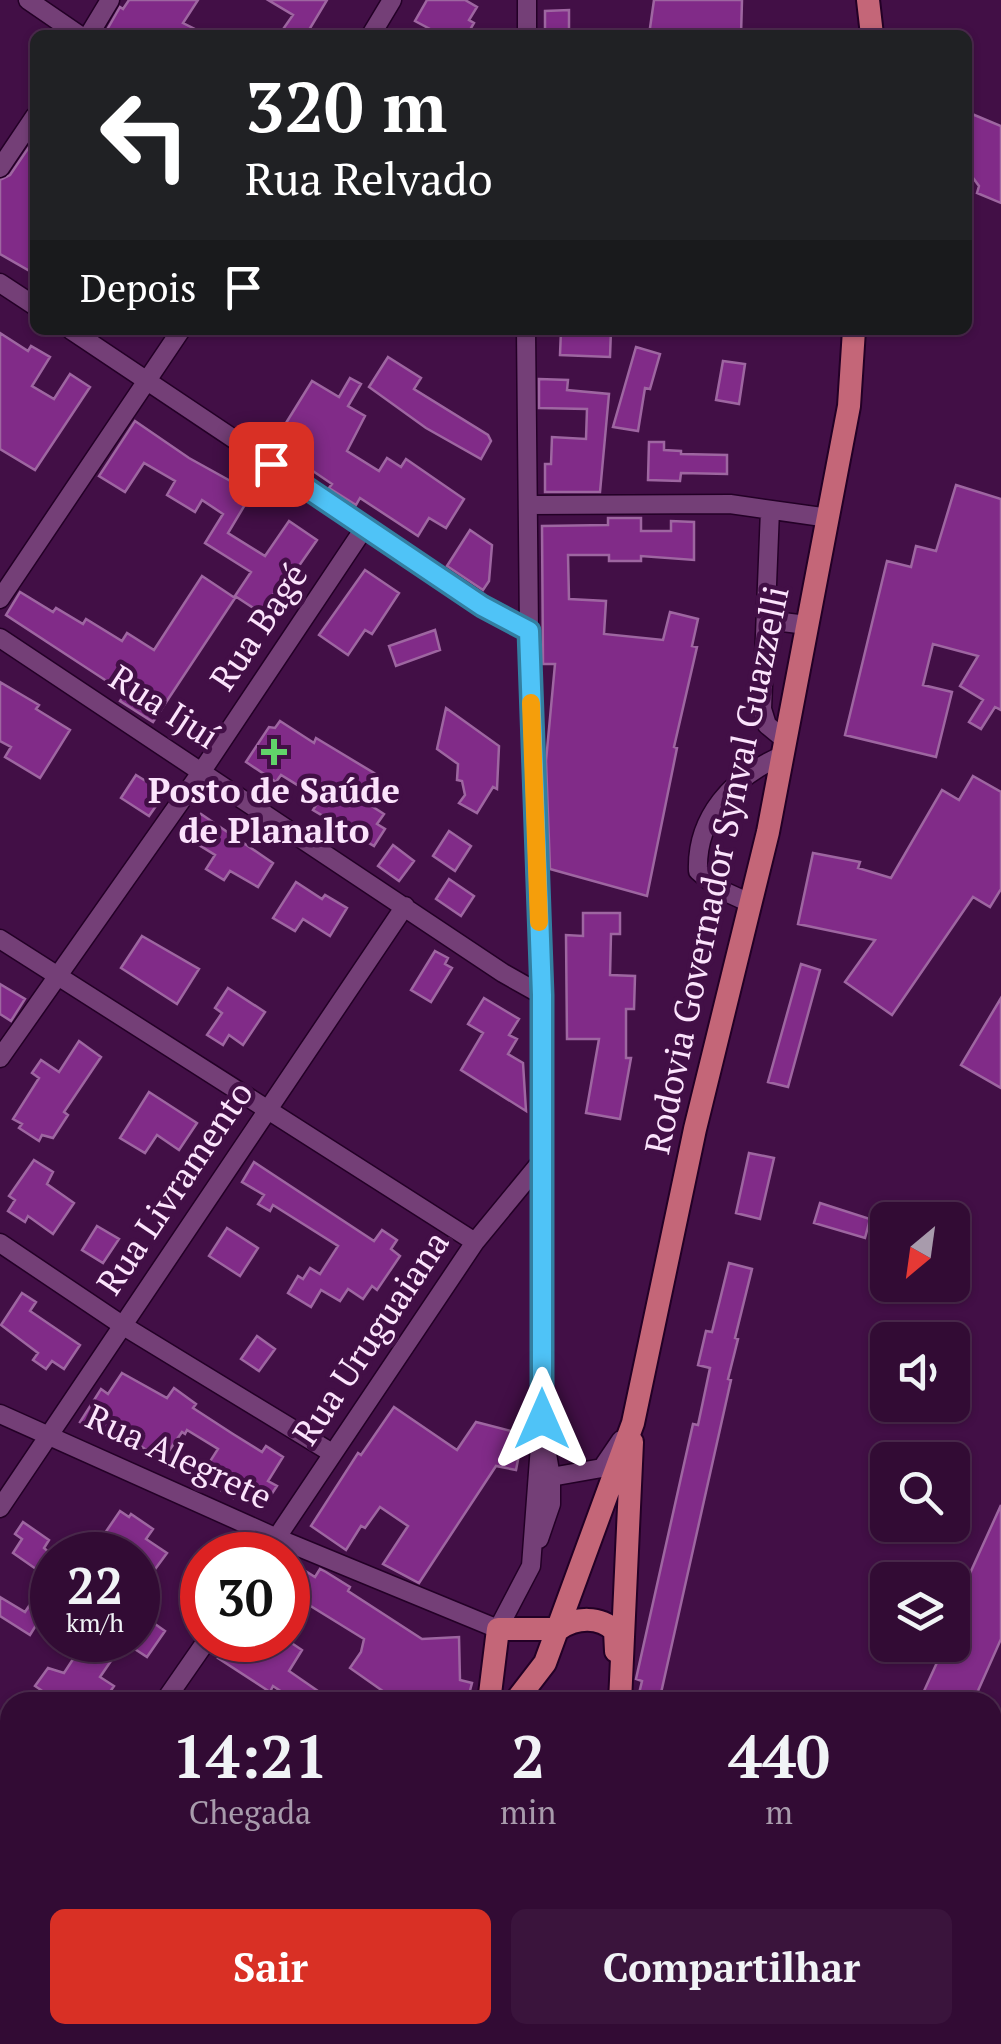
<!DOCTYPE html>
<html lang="pt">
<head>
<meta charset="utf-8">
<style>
	:root { --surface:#320b34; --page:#3a143c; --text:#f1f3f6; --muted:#a89bac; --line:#4d2b4f; --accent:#d93025 }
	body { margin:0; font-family:"PT Serif",serif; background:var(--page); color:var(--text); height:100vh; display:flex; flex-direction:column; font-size:38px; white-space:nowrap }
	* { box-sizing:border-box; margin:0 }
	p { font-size:32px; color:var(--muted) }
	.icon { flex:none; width:55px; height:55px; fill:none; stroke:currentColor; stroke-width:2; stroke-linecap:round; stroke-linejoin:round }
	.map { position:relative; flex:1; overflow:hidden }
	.details { position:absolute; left:0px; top:1692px; width:1002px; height:352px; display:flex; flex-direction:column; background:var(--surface); border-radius:30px 30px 0 0; box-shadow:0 2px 8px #0004,0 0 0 2px var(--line) }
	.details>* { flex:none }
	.top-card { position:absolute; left:30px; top:30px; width:942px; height:305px; border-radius:15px; box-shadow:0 2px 8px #0004,0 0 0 2px var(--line); background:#202124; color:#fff; overflow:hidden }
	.needle { width:65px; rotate:209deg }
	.fabs { position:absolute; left:870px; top:1202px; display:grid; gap:20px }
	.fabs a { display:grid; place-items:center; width:100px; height:100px; border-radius:15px; background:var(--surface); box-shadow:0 2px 8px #0004,0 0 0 2px var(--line); font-size:50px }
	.speed { position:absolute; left:30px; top:1532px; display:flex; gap:20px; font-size:50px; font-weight:700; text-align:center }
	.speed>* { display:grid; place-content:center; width:130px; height:130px; border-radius:50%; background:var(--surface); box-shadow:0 2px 8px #0004,0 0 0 2px var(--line); line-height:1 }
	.speed small { font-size:25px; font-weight:400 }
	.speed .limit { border:15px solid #d22; background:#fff; color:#111 }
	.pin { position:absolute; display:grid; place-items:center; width:85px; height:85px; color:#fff; margin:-42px; border-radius:20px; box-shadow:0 5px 15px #0006 }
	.me { position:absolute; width:110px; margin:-55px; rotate:0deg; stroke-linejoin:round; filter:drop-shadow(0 0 8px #0008) }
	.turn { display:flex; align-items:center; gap:35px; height:210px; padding:0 50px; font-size:45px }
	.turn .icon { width:130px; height:130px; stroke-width:2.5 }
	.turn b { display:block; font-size:70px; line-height:85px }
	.then { display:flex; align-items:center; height:95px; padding:0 50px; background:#0003; gap:20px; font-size:38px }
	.eta { display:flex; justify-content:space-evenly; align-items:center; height:170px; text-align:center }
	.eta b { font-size:60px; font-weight:700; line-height:70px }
	.cta { display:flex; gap:20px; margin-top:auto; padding:20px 50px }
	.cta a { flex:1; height:115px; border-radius:15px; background:var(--accent); color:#fff; font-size:40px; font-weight:700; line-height:115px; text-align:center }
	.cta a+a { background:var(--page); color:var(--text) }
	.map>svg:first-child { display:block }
</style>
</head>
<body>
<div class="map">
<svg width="1001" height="2044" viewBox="0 0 1001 2044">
	<rect width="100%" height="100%" fill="#420f46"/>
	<path fill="#812b88" stroke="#9e66a1" stroke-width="2.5" d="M129,0H198L183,23L207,35H104L120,7L123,9Z
		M268,0H327L306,35H279L293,15Z
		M427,0H465L477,7L469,20L474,23L467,35H427L430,29L415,21Z
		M654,0H742L741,35H649Z
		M569,10V35H545V11Z
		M972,114L1001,126V203L977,193L979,186L968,171V123Z
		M35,138V274L0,254V180L10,175Z
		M561,330H611L610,357L560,355Z
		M0,333L28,351L31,346L50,357L32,386L54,399L70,374L90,387L35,470L0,449Z
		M636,347L660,354L650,389L645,388L638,431L613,427Z
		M388,357L421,378L414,389L488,435L491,441L481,459L426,428L369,387Z
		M723,361L745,364L739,404L716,400Z
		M350,378L361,384L348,406L365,416L347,451L379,471L387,458L401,467L406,459L464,499L446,528L429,518L418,536L360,498L356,505L329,488L332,484L273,444L312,381L339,397Z
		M539,379L568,380L567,390L609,394L600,492H545V464H551L552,437L586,439L587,409L539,408Z
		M135,421L189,458L252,493L228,533L265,556L289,521L317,540L287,583L283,580L261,613L235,596L251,572L205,543L223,514L202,500L195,512L167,495L175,481L144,463L125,492L99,476Z
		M649,442H664V450L681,451V454L727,455V474L681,473L680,481L648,480Z
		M956,485L1001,499V710L995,707L981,729L969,722L983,700L960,686L978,656L933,644L923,685L952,692L936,757L845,735L887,561L911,567L916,546L936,551Z
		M608,518H641V531H671V521L694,522V560L641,556V561H609V555H568L569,599L606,601L604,634L663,640L670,612L698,619L692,646L697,647L674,747L677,748L647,896L550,869L546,761L555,664H543L542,526L608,525Z
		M470,530L492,545L489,581L483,590L447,566Z
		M365,570L399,593L372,634L365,630L348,655L319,635Z
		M202,576L235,598L153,722L120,701L125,693L6,615L20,592L53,612L56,608L83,624L86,619L122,641L127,633L154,650Z
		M435,630L440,650L396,666L389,646Z
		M0,682L39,705L36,709L70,730L40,778L5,757L11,747L0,741Z
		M446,708L499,746L497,789L493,787L477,813L459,803L465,795L462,781L457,780L458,764L437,749Z
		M280,721L314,743L316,738L379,776L364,801L384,814L377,824L385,829L374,846L313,810L320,799L281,775L276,782L246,762L269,727L275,728Z
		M136,775L165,793L149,816L121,798Z
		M973,776L1001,792V889L990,907L973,897L892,1015L845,982L875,940L798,924L813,853L860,862L858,868L891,878L942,790L959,800Z
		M201,814L273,863L258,887L230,871L224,880L206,869L215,855L186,837Z
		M449,831L471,846L455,871L433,856Z
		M393,845L414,861L399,881L378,866Z
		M449,879L474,896L461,916L436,899Z
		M296,882L322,899L325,895L347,908L330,936L303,919L295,931L273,918Z
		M583,913H620V934H611L610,975L635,976L634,1009H626V1058H631L620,1119L586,1113L599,1039H567L566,935L583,936Z
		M142,936L199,969L177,1004L121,968Z
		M435,951L448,958L445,964L452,968L431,1002L411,990Z
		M801,964L820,970L788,1087L768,1082Z
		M0,984L25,999L11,1021L0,1014Z
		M228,988L265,1012L243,1045L229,1035L223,1045L207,1035L222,1013L215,1008Z
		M484,998L519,1019L509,1035L517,1039L508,1054L523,1063L526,1111L461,1070L483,1033L468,1024Z
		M1001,998V1088L961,1065Z
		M79,1041L101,1057L64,1112L68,1115L53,1138L42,1135L39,1141L19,1128L22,1124L13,1119L39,1078L32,1073L41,1060L59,1072Z
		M149,1092L197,1123L179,1150L157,1135L145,1153L120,1138Z
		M749,1153L774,1158L760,1219L736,1213Z
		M34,1160L53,1172L47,1184L74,1203L53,1234L28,1216L25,1222L8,1211L15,1200L9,1196Z
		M254,1162L374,1241L382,1230L397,1240L391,1249L400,1256L377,1290L372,1286L363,1299L348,1289L340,1301L321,1290L311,1307L288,1293L298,1276L303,1279L310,1268L320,1274L338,1246L273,1205L270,1211L258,1204L264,1195L242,1182Z
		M820,1203L870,1219L865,1238L814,1223Z
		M97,1226L119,1239L103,1263L82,1250Z
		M227,1228L258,1248L240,1276L209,1256Z
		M729,1263L752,1269L735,1338L738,1339L728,1379L731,1380L659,1702H637L642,1681L636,1679L680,1482L693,1424L698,1425L710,1368L698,1365L706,1331L712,1332Z
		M22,1293L36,1302L30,1311L80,1345L64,1369L52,1361L46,1369L33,1360L38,1353L1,1325Z
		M257,1336L275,1349L259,1371L241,1359Z
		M122,1373L167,1398L174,1388L196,1404L193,1408L233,1434L262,1452L266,1446L283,1457L268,1481L277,1486L263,1507L237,1491L233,1498L200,1477L218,1449L187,1430L185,1434L182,1432L162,1461L135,1442L132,1447L106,1432L103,1436L80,1422L101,1389L108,1394Z
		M394,1407L457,1450L476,1422L523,1434L516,1470L496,1466L419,1583L383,1564L408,1526L380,1507L365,1528L361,1526L346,1550L311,1526L358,1453L361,1455Z
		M1001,1505V1639L973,1702H919L945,1645H952V1628L957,1617L952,1613Z
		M120,1511L129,1517L131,1514L153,1529L146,1539L167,1553L153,1572L138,1561V1555H128L113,1544L115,1540L105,1533Z
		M23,1522L49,1540L44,1548L52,1555V1566L46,1576L13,1553L22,1539L15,1534Z
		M296,1565L315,1577L320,1569L326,1572L350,1587L348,1591L422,1639L459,1637L460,1680L472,1683L467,1702H385L387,1694L350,1668L361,1652L364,1639L288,1592V1579Z
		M0,1597L25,1612L29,1606L43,1614L30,1635L0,1616Z
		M138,1612L165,1631L147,1657L124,1642L100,1677L114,1686L103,1702H33L41,1690L35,1686L48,1668L64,1673L79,1650L64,1640H138Z
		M229,1640H287L302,1650L289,1671L318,1691L310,1702H297L273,1686L270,1692L218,1658Z"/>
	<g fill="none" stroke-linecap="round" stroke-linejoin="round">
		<defs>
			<path id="minor" d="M28,0L79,35
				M89,35L110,0
				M371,35L392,0
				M527,35V0
				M0,168L35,116
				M0,283L35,306
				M71,330L482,605L529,631
				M529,505L730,504L829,518
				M770,510L762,709L767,725L784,739
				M0,599L181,330
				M766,620L807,625
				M0,638L503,973L542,995
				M750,903L719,889L698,871C696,817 733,777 781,756
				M0,939L475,1242
				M0,1058L202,771L365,527
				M0,1243L122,1325L332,1453
				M0,1414L277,1538L498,1629L531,1566L542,1419V995L529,631L526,330
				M547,1454L551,1477L602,1468L621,1440
				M0,1508L405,906
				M539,1539L551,1504V1477
				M265,1555L475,1242L540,1163
				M164,1702L207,1640
				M0,1821L10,1827
				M992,1868L1001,1872
				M0,1942L10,1928
				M342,2035L391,2044
				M415,2035L419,2044
				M154,2039L163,2044
				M633,2044L635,2035"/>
			<path id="major" d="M868,0L872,35
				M489,1702L498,1629H559C576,1617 600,1616 615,1631L616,1651
				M515,1702L545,1663L633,1423L695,1129L768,832L849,406L854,330
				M620,1702L632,1442
				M650,2035L651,2044
				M438,2044L439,2035
				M460,2044L461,2035
				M532,2044L538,2035"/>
		</defs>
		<use href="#minor" stroke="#230026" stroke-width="21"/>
		<use href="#major" stroke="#230026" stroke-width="26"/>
		<use href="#minor" stroke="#743f77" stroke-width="18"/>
		<use href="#major" stroke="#c46678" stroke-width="22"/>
	</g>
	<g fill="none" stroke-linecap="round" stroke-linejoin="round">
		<defs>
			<path id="route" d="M271,464L482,606L529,631L542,995V1419"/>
		</defs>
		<use href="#route" stroke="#337fa1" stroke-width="25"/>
		<use href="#route" stroke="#4fc3f7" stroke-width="18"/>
		<path stroke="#f59e0b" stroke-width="18" d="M531,703L539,922"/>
	</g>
	<path fill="#61d46a" stroke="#420f46" stroke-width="4" d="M269 737h10v10h10v10h-10v10h-10v-10h-10v-10h10z"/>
	<g text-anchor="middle" stroke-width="9" stroke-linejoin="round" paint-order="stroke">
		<g font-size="35" fill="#fbe3fc" stroke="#420f46">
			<text transform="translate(259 627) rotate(-56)" y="12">Rua Bagé</text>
			<text transform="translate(164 707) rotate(33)" y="12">Rua Ijuí</text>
			<text transform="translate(717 870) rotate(-78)" y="12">Rodovia Governador Synval Guazzelli</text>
			<text transform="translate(175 1188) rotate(-56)" y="12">Rua Livramento</text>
			<text transform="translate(371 1338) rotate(-56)" y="12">Rua Uruguaiana</text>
			<text transform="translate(179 1457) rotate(25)" y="12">Rua Alegrete</text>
		</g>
		<g font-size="35" font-weight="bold" fill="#fbe3fc" stroke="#420f46">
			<text x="274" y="803">Posto de Saúde<tspan x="274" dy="40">de Planalto</tspan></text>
		</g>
	</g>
</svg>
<div class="fabs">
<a><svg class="needle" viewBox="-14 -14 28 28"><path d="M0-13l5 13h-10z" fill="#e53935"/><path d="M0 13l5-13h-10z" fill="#a89bac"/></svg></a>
<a><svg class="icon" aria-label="sound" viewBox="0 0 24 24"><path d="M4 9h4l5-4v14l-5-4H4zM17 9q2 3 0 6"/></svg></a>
<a><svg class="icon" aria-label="search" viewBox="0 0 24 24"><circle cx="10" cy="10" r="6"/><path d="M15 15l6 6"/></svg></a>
<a><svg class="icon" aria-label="layers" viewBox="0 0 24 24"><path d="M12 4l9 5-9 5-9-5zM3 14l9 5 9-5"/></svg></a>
</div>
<div class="speed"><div>22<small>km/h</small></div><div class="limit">30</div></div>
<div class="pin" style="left:271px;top:464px;background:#d93025"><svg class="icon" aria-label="arrive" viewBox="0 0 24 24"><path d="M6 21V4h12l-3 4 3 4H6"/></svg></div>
<svg class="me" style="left:542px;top:1419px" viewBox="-20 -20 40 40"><path d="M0-17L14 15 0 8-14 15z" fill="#4fc3f7" stroke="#fff" stroke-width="4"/></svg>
<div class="top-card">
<div class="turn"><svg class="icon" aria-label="left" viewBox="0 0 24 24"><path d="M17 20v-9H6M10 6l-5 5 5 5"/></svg><div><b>320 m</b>Rua Relvado</div></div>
<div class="then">Depois<svg class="icon" aria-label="arrive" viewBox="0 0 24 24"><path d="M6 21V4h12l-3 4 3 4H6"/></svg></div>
</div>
<section class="details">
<div class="eta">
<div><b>14:21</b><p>Chegada</p></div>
<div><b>2</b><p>min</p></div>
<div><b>440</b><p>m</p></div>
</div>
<div class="cta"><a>Sair</a><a>Compartilhar</a></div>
</section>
</div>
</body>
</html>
